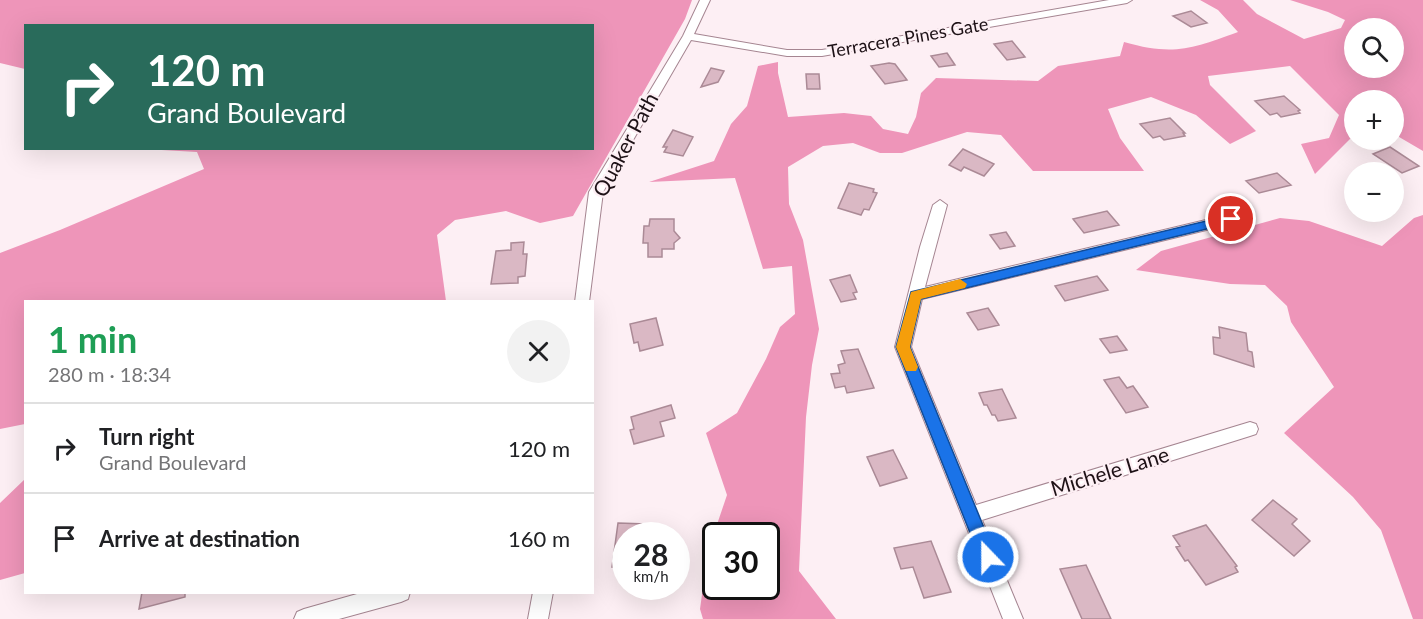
<!DOCTYPE html>
<html lang="en">
<head>
<meta charset="utf-8">
<style>
	:root { --surface:#fff; --page:#f2f2f2; --text:#202124; --muted:#757577; --line:#e0e0e0 }
	body { margin:0; font-family:Lato,sans-serif; background:var(--page); color:var(--text); height:100vh; display:flex; flex-direction:column; font-size:22px; white-space:nowrap }
	* { box-sizing:border-box; margin:0 }
	p { font-size:20px; color:var(--muted) }
	.icon { flex:none; width:33px; height:33px; fill:none; stroke:currentColor; stroke-width:2; stroke-linecap:round; stroke-linejoin:round }
	.map { position:relative; flex:1; overflow:hidden }
	.details { position:absolute; left:24px; top:300px; width:570px; height:294px; display:flex; flex-direction:column; background:var(--surface); border-radius:0px; box-shadow:0 6px 24px #0002 }
	.details>* { flex:none }
	.hud { position:absolute; left:24px; top:24px; width:570px; height:126px; border-radius:0px; box-shadow:0 6px 24px #0002; background:#296b5b; color:#fff; overflow:hidden }
	.fabs { position:absolute; left:1344px; top:18px; display:grid; gap:12px }
	.fabs a { display:grid; place-items:center; width:60px; height:60px; border-radius:50%; background:var(--surface); box-shadow:0 6px 24px #0002; font-size:30px }
	.speed { position:absolute; left:612px; top:522px; display:flex; gap:12px; font-size:30px; font-weight:700; text-align:center }
	.speed>* { display:grid; place-content:center; width:78px; height:78px; border-radius:50%; background:var(--surface); box-shadow:0 6px 24px #0002; line-height:1 }
	.speed small { font-size:15px; font-weight:400 }
	.speed .limit { border:3px solid #111; border-radius:9px; background:#fff; color:#111 }
	.pin { position:absolute; display:grid; place-items:center; width:51px; height:51px; color:#fff; margin:-26px; border:3px solid #fff; border-radius:50%; box-shadow:0 2px 6px #0007 }
	.me { position:absolute; width:66px; margin:-33px; rotate:338deg; stroke-linejoin:round; filter:drop-shadow(0 0 4px #0008) }
	.turn { display:flex; align-items:center; gap:21px; height:126px; padding:0 24px; font-size:27px }
	.turn .icon { width:78px; height:78px; stroke-width:2.5 }
	.turn b { display:block; font-size:42px; line-height:51px }
	.round { display:grid; place-items:center; flex:none; width:63px; height:63px; border-radius:32px; background:var(--page) }
	.summary { display:flex; align-items:center; justify-content:space-between; height:102px; padding:0 24px }
	h1 { font-size:36px; font-weight:700; line-height:45px; color:#1e9e55 }
	ul { padding:0; list-style:none }
	li { display:flex; align-items:center; gap:18px; height:90px; padding:0 24px; border-top:2px solid var(--line) }
	li div { flex:1 }
	li b { display:block; font-size:22px }
	li em { font-style:normal }
	.map>svg:first-child { display:block }
</style>
</head>
<body>
<div class="map">
<svg width="1423" height="619" viewBox="0 0 1423 619">
	<rect width="100%" height="100%" fill="#fdeff4"/>
	<path fill="#ee95b9" fill-rule="evenodd" d="M0,0H692L685,19L573,216L540,223L506,211L455,220L437,235L446,301L26,302L25,424L0,429V253L60,230L204,169L197,152L144,149L592,148V26H26L25,69L0,63Z
		M1200,0H1243L1257,14L1304,39L1341,28L1345,20L1328,12L1290,0H1423V151L1394,134V100H1354V135L1315,174L1301,144L1329,138L1339,115L1290,66L1208,76L1210,85L1256,131L1230,144L1196,115L1151,97L1108,109L1120,138L1144,171H1033L1001,135L967,132L902,153H880L853,143L823,146L788,167L789,204L803,240L819,329L812,365L806,417L799,571L836,619H703L700,609L708,551L727,495L706,433L737,413L766,359L780,327L795,314L792,266L763,269L735,178L649,182L714,161L731,124L747,106L758,66L778,62V73L788,117L844,113L871,116L883,129L908,134L916,117L921,93L936,78L1038,81L1058,66L1120,56L1124,42C1173,56 1192,49 1238,32L1218,10ZM1394,28V68H1354V28ZM716,536H766V586H716Z
		M1423,215V619H1413L1381,530L1353,497L1284,433L1334,387L1291,322L1287,306L1265,285L1230,284L1136,270L1161,251L1280,218L1309,221L1382,246L1414,218Z
		M25,479V573L0,580V503Z"/>
	<path fill="#dab8c4" stroke="#ab8a96" stroke-width="1.5" d="M1191,11L1207,23L1191,27L1173,16Z
		M1012,41L1025,57L1007,60L994,44Z
		M947,53L955,65L939,67L931,56Z
		M889,63L895,64L907,80L885,84L871,66Z
		M711,68L724,71L718,82L701,87Z
		M806,74H819L820,89H807Z
		M1284,96L1300,110L1298,111L1300,113L1281,117L1277,113L1270,115L1255,101Z
		M1170,118L1185,133H1183L1185,136L1164,140L1160,136L1153,138L1140,124Z
		M673,130L693,137L683,156L664,152L667,147H663Z
		M1390,147L1419,166L1402,173L1373,154Z
		M963,149L994,164L984,176L964,167L961,171L949,165Z
		M1277,173L1291,185L1259,193L1246,181Z
		M849,183L874,189L873,192L877,193L869,210L864,209L861,215L838,208Z
		M1107,211L1119,225L1084,233L1073,219Z
		M650,219H674V231L680,238L674,243V249H662V257H648V243H643L644,226H649Z
		M1006,232L1015,246L1000,249L990,235Z
		M524,242L523,254H527L525,276L518,277V283L491,284L496,251L511,250V243Z
		M850,275L857,292L853,293L856,299L841,302L830,280Z
		M1097,276L1108,290L1065,301L1055,286Z
		M988,308L999,325L978,330L967,313Z
		M656,318L663,345L640,351L638,342L634,343L630,324Z
		M1219,327L1246,333L1248,351L1252,352L1254,367L1214,354L1213,337L1220,338Z
		M1117,336L1127,350L1110,353L1100,339Z
		M858,349L874,388L847,393L845,386L835,388L831,374L840,373L838,365L845,363L841,351Z
		M1119,377L1127,388L1133,386L1148,407L1126,413L1104,380Z
		M1002,389L1016,418L998,421L995,415H992L987,405H984L979,393Z
		M671,405L675,418L660,422L664,436L634,444L630,430L634,429L631,417Z
		M893,450L907,478L880,486L867,457Z
		M1273,500L1297,519L1292,524L1310,541L1294,556L1252,520Z
		M618,523L646,524L644,536H626V568L612,567Z
		M1206,525L1237,566L1235,567L1238,572L1206,585L1188,560L1185,561L1176,547L1180,546L1173,536Z
		M931,541L951,592L924,598L913,567L901,569L894,548Z
		M1086,565L1111,619H1082L1060,569Z
		M142,592H185V597L139,609Z"/>
	<g fill="none" stroke-linecap="round" stroke-linejoin="round">
		<defs>
			<path id="street" d="M700,0H710L694,34L787,50H822L1109,0H1132L1127,3L822,56H787L691,40L603,192L589,302H575L589,192L683,36Z
				M940,200L947,205L925,287L1231,214L1238,219L1231,224L922,299L911,347L976,505L1250,422L1256,424L1258,429L1256,434L1250,436L982,520L1023,619H1003L895,347L920,247L933,205Z
				M364,592H410L408,599L401,602L339,619H294L297,612L304,609Z
				M533,592H553L548,619H528Z"/>
		</defs>
		<use href="#street" stroke="#a58591" stroke-width="2"/>
		<use href="#street" fill="#fff" fill-rule="evenodd"/>
	</g>
	<path fill="#1a73e8" stroke="#114b97" stroke-width="1.5" d="M1231,215L1237,219L1235,222L921,299L910,347L996,557L994,563L988,565L982,563L896,347L911,292Z"/>
	<path fill="#f59e0b" d="M960,279L967,284L965,288L921,299L910,347L918,367L916,371H906L896,347L911,292Z"/>
	<g text-anchor="middle" stroke-width="4.5" stroke-linejoin="round" paint-order="stroke">
		<g font-size="18" fill="#1d1116" stroke="#fdeff4">
			<text transform="translate(908 38) rotate(-10)" y="6">Terracera Pines Gate</text>
		</g>
		<g font-size="21" fill="#1d1116" stroke="#fdeff4">
			<text transform="translate(626 145) rotate(-62)" y="7">Quaker Path</text>
			<text transform="translate(1110 472) rotate(-17)" y="7">Michele Lane</text>
		</g>
	</g>
</svg>
<div class="fabs">
<a><svg class="icon" aria-label="search" viewBox="0 0 24 24"><circle cx="10" cy="10" r="6"/><path d="M15 15l6 6"/></svg></a>
<a>+</a>
<a>−</a>
</div>
<div class="speed"><div>28<small>km/h</small></div><div class="limit">30</div></div>
<div class="pin" style="left:1231px;top:219px;background:#d93025"><svg class="icon" aria-label="arrive" viewBox="0 0 24 24"><path d="M6 21V4h12l-3 4 3 4H6"/></svg></div>
<svg class="me" style="left:988px;top:557px" viewBox="-20 -20 40 40"><circle r="17" fill="#1a73e8" stroke="#fff" stroke-width="3"/><path d="M0-11L8 9 0 5-8 9z" fill="#fff"/></svg>
<div class="hud">
<div class="turn"><svg class="icon" aria-label="right" viewBox="0 0 24 24"><path d="M7 20v-9h11M14 6l5 5-5 5"/></svg><div><b>120 m</b>Grand Boulevard</div></div>
</div>
<section class="details">
<div class="summary"><div><h1>1 min</h1><p>280 m · 18:34</p></div><a class="round"><svg class="icon" aria-label="close" viewBox="0 0 24 24"><path d="M6 6l12 12M18 6L6 18"/></svg></a></div>
<ul>
<li><svg class="icon" aria-label="right" viewBox="0 0 24 24"><path d="M7 20v-9h11M14 6l5 5-5 5"/></svg><div><b>Turn right</b><p>Grand Boulevard</p></div><em>120 m</em></li>
<li><svg class="icon" aria-label="arrive" viewBox="0 0 24 24"><path d="M6 21V4h12l-3 4 3 4H6"/></svg><div><b>Arrive at destination</b></div><em>160 m</em></li>
</ul>
</section>
</div>
</body>
</html>
